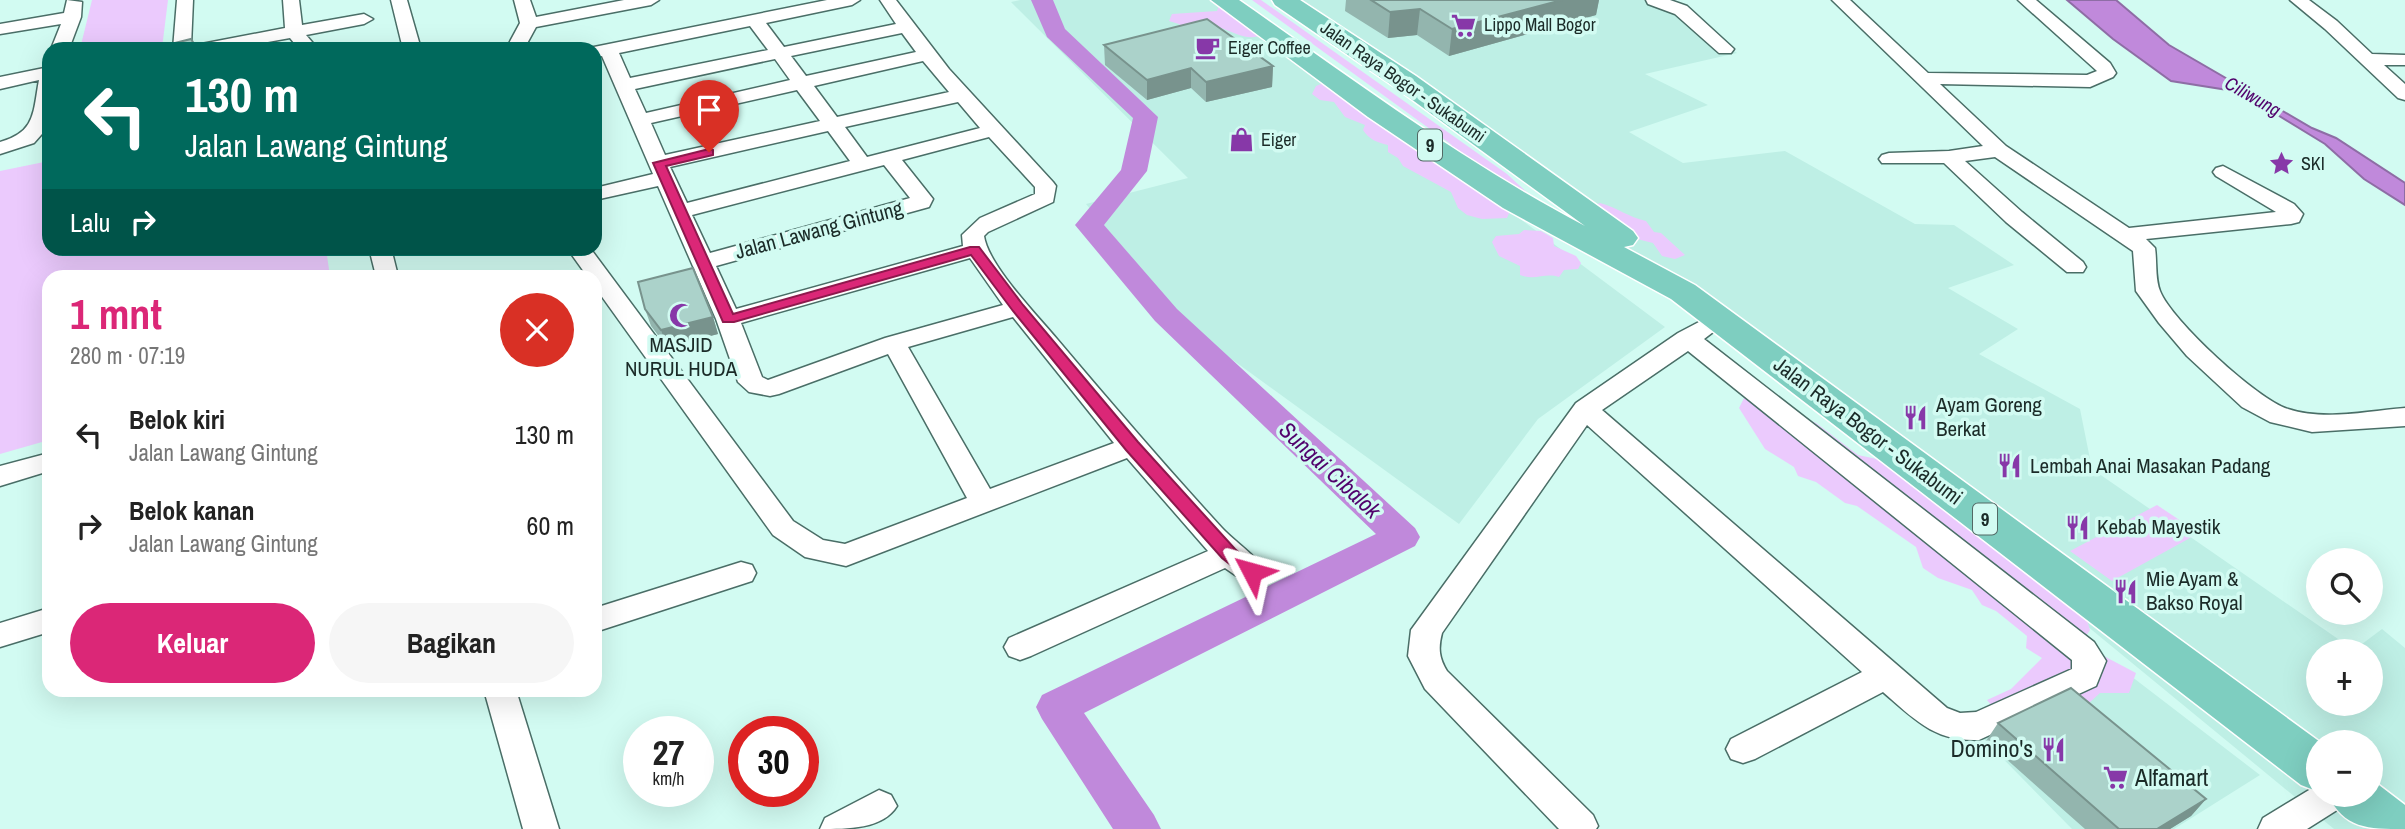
<!DOCTYPE html>
<html lang="id">
<head>
<meta charset="utf-8">
<style>
	:root { --surface:#fff; --page:#f6f6f6; --text:#222; --muted:#767676; --accent:#db2777 }
	body { margin:0; font-family:"Archivo Narrow",sans-serif; background:var(--page); color:var(--text); height:100vh; display:flex; flex-direction:column; font-size:26px; white-space:nowrap }
	* { box-sizing:border-box; margin:0 }
	p { font-size:23px; color:var(--muted) }
	.icon { flex:none; width:38px; height:38px; fill:none; stroke:currentColor; stroke-width:2; stroke-linecap:round; stroke-linejoin:round }
	.map { position:relative; flex:1; overflow:hidden }
	.panel { position:absolute; left:42px; top:270px; width:560px; height:427px; display:flex; flex-direction:column; background:var(--surface); border-radius:21px; box-shadow:0 7px 28px #0002 }
	.panel>* { flex:none }
	.banner { position:absolute; left:42px; top:42px; width:560px; height:214px; border-radius:21px; box-shadow:0 7px 28px #0002; background:#00695c; color:#fff; overflow:hidden }
	.controls { position:absolute; left:2306px; top:548px; display:grid; gap:14px }
	.controls a { display:grid; place-items:center; width:77px; height:77px; border-radius:50%; background:var(--surface); box-shadow:0 7px 28px #0002; font-size:35px }
	.speed { position:absolute; left:623px; top:716px; display:flex; gap:14px; font-size:35px; font-weight:700; text-align:center }
	.speed>* { display:grid; place-content:center; width:91px; height:91px; border-radius:50%; background:var(--surface); box-shadow:0 7px 28px #0002; line-height:1 }
	.speed small { font-size:18px; font-weight:400 }
	.speed .limit { border:10px solid #d22; background:#fff; color:#111 }
	.pin { position:absolute; display:grid; place-items:center; width:60px; height:60px; color:#fff; margin:-72px -30px; border-radius:50% 50% 50% 0; rotate:-45deg; box-shadow:0 0 7px #0007 }
	.pin .icon { rotate:45deg }
	.me { position:absolute; width:77px; margin:-38px; rotate:309deg; stroke-linejoin:round; filter:drop-shadow(0 0 5px #0008) }
	.turn { display:flex; align-items:center; gap:24px; height:147px; padding:0 28px; font-size:32px }
	.turn .icon { width:91px; height:91px; stroke-width:2.5 }
	.turn b { display:block; font-size:49px; line-height:60px }
	.then { display:flex; align-items:center; height:66px; padding:0 28px; background:#0003; gap:14px; font-size:26px }
	.round { display:grid; place-items:center; flex:none; width:74px; height:74px; border-radius:37px; background:var(--page) }
	.head { display:flex; align-items:center; justify-content:space-between; height:119px; padding:0 28px }
	h1 { font-size:42px; font-weight:700; line-height:52px; color:var(--accent) }
	.action { display:flex; gap:14px; margin-top:auto; padding:14px 28px }
	.action a { flex:1; height:80px; border-radius:42px; background:var(--accent); color:#fff; font-size:28px; font-weight:700; line-height:80px; text-align:center }
	.action a+a { background:var(--page); color:var(--text) }
	ul { padding:0; list-style:none }
	li { display:flex; align-items:center; gap:21px; height:91px; padding:0 28px }
	li div { flex:1 }
	li b { display:block; font-size:26px }
	li em { font-style:normal }
	.map>svg:first-child { display:block }
</style>
</head>
<body>
<div class="map">
<svg width="2405" height="829" viewBox="0 0 2405 829">
	<rect width="100%" height="100%" fill="#d2fbf2"/>
	<path fill="#beefe5" fill-rule="evenodd" d="M1020,0H1227L1665,327L1538,419L1459,524L1197,334L1086,204L1188,178L1011,2Z
		M1292,0H1653L1737,53L1645,74L1708,105L1629,132L1683,163L1785,151L1915,224L1954,225L2014,265L1948,288L2018,329L1979,354L2080,409L2092,469L2354,650L2382,629L2405,648V829H2334L1485,131ZM2319,651H2371V704H2319ZM2319,742H2371V794H2319Z
		M2097,650L2260,775L2174,829H2072L1968,723Z"/>
	<path fill="#ebcafd" d="M92,0H168L162,48L80,49Z
		M1252,0H1261L1507,174L1543,207L1512,206L1507,218L1482,219L1467,215L1458,208L1451,192L1403,166L1398,158L1388,152V145C1376,142 1370,140 1363,130L1365,125L1345,117L1334,102L1320,100L1312,94L1316,86L1326,82L1444,144L1452,145Z
		M1219,5L1266,17L1265,33C1249,43 1237,33 1221,28C1211,26 1196,30 1186,31L1179,24L1169,21L1172,14L1217,11Z
		M49,161V248L326,249L330,276H49V440L0,454V171Z
		M1600,203C1618,208 1628,217 1646,221L1654,232L1661,233L1685,255L1675,259L1662,256L1653,243L1617,234L1580,211Z
		M1524,230L1541,231L1553,238L1554,246L1576,256L1581,263L1578,269L1564,270L1559,277C1545,272 1536,281 1520,275V266L1499,256L1492,242L1496,236L1519,234Z
		M1746,394L1816,423L1858,455L1891,462L1907,474L1909,483L1944,501L2086,617L2090,630L2084,639L2100,654L2136,673L2129,693H2100L2089,703L2004,721L1987,700L2011,689L2042,658L2026,648L2027,636L1996,611L1982,605L1972,590L1938,578L1923,568L1916,547L1857,506L1845,503L1816,482L1798,476L1794,467L1765,449L1739,408Z
		M2157,505L2199,533L2112,581L2070,551Z"/>
	<path fill="#c089db" stroke="#8e6da5" stroke-width="2" d="M2067,0H2116L2169,45L2312,128L2336,138L2405,183V205L2364,179L2325,144L2240,92L2171,81L2113,39Z"/>
	<g fill="none" stroke-linecap="round" stroke-linejoin="round">
		<path fill="#c089db" fill-rule="evenodd" d="M1031,0H1053L1065,29L1158,117L1147,171L1104,225L1177,309L1415,528L1420,537L1415,546L1084,713L1154,815L1161,829H1113L1042,719L1036,707L1042,695L1376,534L1155,321L1075,225L1121,170L1133,118L1047,37Z"/>
		<defs>
			<path id="minor" d="M67,0L82,2L81,17L69,49H51L61,24L0,34V24L64,13Z
				M177,0H193L191,46L285,28L283,0H299L302,25L364,14L373,19L364,24L306,35L318,49H299L290,38L228,49H173Z
				M391,0H407L421,49H403Z
				M514,0H530L536,17L624,0H659L651,5L536,27L524,49H506L520,23Z
				M827,0H860L852,5L766,23L784,47L896,24L880,0H896L949,69L1053,182L1056,186L1053,202L988,232L984,236C988,265 1037,315 1057,339C1111,403 1165,466 1222,528C1234,541 1260,559 1267,572L1263,580C1246,585 1238,577 1225,568L1031,656L1020,660L1009,656L1004,647L1009,638L1208,551L1127,458L846,566L805,557L773,535L595,287V276H587L567,248H590L793,521L823,540L845,544L967,498L888,354L779,394L770,396L749,392L738,382L716,319L658,186L595,200V188L653,174L602,56L595,57V49L589,48ZM750,26L768,50L630,78L619,53ZM902,33L916,52L806,76L791,56ZM775,59L790,80L646,113L635,89ZM923,61L949,92L837,117L814,86ZM797,90L820,121L665,155L651,123ZM958,102L980,128L867,157L845,127ZM828,131L850,161L687,203L670,167ZM989,137L1035,187V194L980,218L962,235L963,246L736,309L716,266L929,207L933,199L902,160ZM884,165L910,198L710,253L692,215ZM970,258L1003,305L885,338L768,380L762,377L741,323ZM1013,317L1114,443L990,489L908,347Z
				M1646,0H1670L1687,6L1734,49L1731,53H1719L1675,14L1648,4Z
				M1832,0H1850L1928,73L2087,75L2097,71L2018,0H2036L2110,63L2116,73L2113,77L2090,87L1940,84L2006,146L2129,228L2276,212L2216,176L2213,172L2216,168L2223,166L2294,204L2303,214L2299,222L2291,224L2146,239L2155,248C2157,261 2155,279 2160,291C2171,320 2258,400 2288,409C2324,421 2368,411 2405,408V426L2312,432L2270,422L2242,407L2187,356L2159,323L2136,291L2133,251L1995,157L1965,161L2022,212L2083,262L2086,267L2083,272H2067L2006,222L1944,163H1882L1879,159L1882,155L1889,153L1949,151L1983,146Z
				M2290,0H2309L2337,21L2372,54L2405,55V65H2384L2405,84V100L2398,98L2325,29Z
				M49,67V126L34,143L0,154V142C36,132 33,112 39,80L0,89V77Z
				M369,248H391L398,276H376Z
				M1718,312L1726,314L1730,319L1704,339L2094,642L2106,661L2096,686L1979,740C1935,742 1914,719 1883,692L1755,759L1743,763L1731,759L1726,749L1731,739L1862,672L1587,425L1442,633C1438,648 1439,658 1447,671L1593,815L1598,826L1596,829H1559L1425,689L1408,656L1411,630L1576,403L1678,333ZM1688,351L2072,660V669L1976,712L1960,713L1947,708L1602,410Z
				M49,453V471L0,486V466Z
				M741,562L752,565L756,573L752,581L595,632V608Z
				M49,608V632L0,647V623Z
				M484,690H516L559,829H523Z
				M2319,784V794H2350L2345,805L2307,829H2258L2263,818Z
				M879,790L891,795L897,806C883,829 848,829 820,829L825,818Z"/>
			<path id="trunk" d="M1211,0H1239C1352,79 1463,162 1585,226L1396,88L1275,5L1272,0H1300L1416,76L1633,231L1638,238L1633,245L1624,247L1695,285L2320,742L2319,792L2301,785L1671,299L1503,208L1368,117Z
				M2371,779L2405,805V829C2367,829 2345,829 2327,794H2371Z"/>
		</defs>
		<use href="#minor" stroke="#4a6e67" stroke-width="3"/>
		<use href="#trunk" stroke="#fff" stroke-width="3"/>
		<use href="#minor" fill="#fff" fill-rule="evenodd"/>
		<use href="#trunk" fill="#7ecec0" fill-rule="evenodd"/>
	</g>
	<path fill="#93b5ae" d="M1346,0H1599L1596,15L1449,56L1417,35L1388,38L1345,11Z
		M1104,45L1273,66L1272,87L1206,102L1191,88L1147,100L1105,65Z
		M645,309L713,317L718,334L667,347L651,326Z
		M1998,723L2206,799L2191,816L2170,829H2085L1986,741Z"/>
	<path fill="#78938d" d="M1562,0H1599L1596,15L1449,56L1452,29Z
		M1420,9L1417,35L1388,38L1390,12Z
		M1273,66L1272,87L1206,102V82Z
		M1191,68V88L1147,100V80Z
		M713,317L718,334L667,347L661,330Z
		M2206,799L2191,816L2170,829H2157Z"/>
	<path fill="#abd2ca" stroke="#78938d" stroke-width="2" d="M1371,0H1562L1452,29L1420,9L1390,12Z
		M1207,19L1273,66L1206,82L1191,68L1147,80L1104,45Z
		M191,39L196,47L208,44L212,49H151Z
		M693,268L713,317L661,330L645,309L638,282Z
		M2071,688L2206,799L2157,829H2119L1998,723Z"/>
	<path fill="#db2777" stroke="#8e194d" stroke-width="2" d="M709,149L713,150V155L666,166L733,314L970,247H979L1023,305L1138,442L1235,549L1261,572L1258,577H1246L1222,558L1126,450L1013,311L971,255L734,322H723L653,163Z"/>
	<defs>
		<symbol id="supermarket-bare" viewBox="-9 -9 18 18"><path d="M-6-5.5h2.5l.6 2H6L4.5 2H-2.5L-4.4-4H-6ZM-1.5 3.2a1.3 1.3 0 1 0 .1 0ZM3 3.2a1.3 1.3 0 1 0 .1 0Z" fill="#8738a8" stroke="#d2fbf2" stroke-width="2.5" paint-order="stroke"/></symbol>
		<symbol id="cafe-bare" viewBox="-9 -9 18 18"><path d="M-5.5-4.5H6V0H3Q3 3.5 0 3.5H-2.5Q-5.5 3.5-5.5 0ZM3-3.2v2h1.7v-2ZM-6 4.5H4V6H-6Z" fill="#8738a8" stroke="#d2fbf2" stroke-width="2.5" paint-order="stroke"/></symbol>
		<symbol id="shop-bare" viewBox="-9 -9 18 18"><path d="M-5-2.5h2.3a2.7 3.5 0 0 1 5.4 0H5L5.5 6h-11ZM-1.5-2.5h3a1.5 2.3 0 0 0-3 0Z" fill="#8738a8" stroke="#d2fbf2" stroke-width="2.5" paint-order="stroke"/></symbol>
		<symbol id="sight-bare" viewBox="-9 -9 18 18"><path d="M0-6L1.8-2.2L6-1.7L2.9 1.2L3.7 5.4L0 3.3L-3.7 5.4L-2.9 1.2L-6-1.7L-1.8-2.2Z" fill="#8738a8" stroke="#d2fbf2" stroke-width="2.5" paint-order="stroke"/></symbol>
		<symbol id="mosque-bare" viewBox="-9 -9 18 18"><path d="M3.5-4.9A6 6 0 1 0 3.5 4.9A5 5 0 1 1 3.5-4.9Z" fill="#8738a8" stroke="#d2fbf2" stroke-width="2.5" paint-order="stroke"/></symbol>
		<symbol id="restaurant-bare" viewBox="-9 -9 18 18"><path d="M-5-6h1v4h1v-4h1v4h1v-4h1v5L-1.5 .5V6h-2V.5L-5-1ZM5-6V6H3V1.5H1.5Q1.5-4 5-6Z" fill="#8738a8" stroke="#d2fbf2" stroke-width="2.5" paint-order="stroke"/></symbol>
	</defs>
	<g fill-rule="evenodd">
		<use href="#supermarket-bare" x="1446" y="8" width="35" height="35"/>
		<use href="#cafe-bare" x="1190" y="30" width="35" height="35"/>
		<use href="#shop-bare" x="1224" y="122" width="35" height="35"/>
		<use href="#sight-bare" x="2264" y="146" width="35" height="35"/>
		<use href="#mosque-bare" x="664" y="298" width="35" height="35"/>
		<use href="#restaurant-bare" x="1898" y="400" width="35" height="35"/>
		<use href="#restaurant-bare" x="1992" y="448" width="35" height="35"/>
		<use href="#restaurant-bare" x="2060" y="510" width="35" height="35"/>
		<use href="#restaurant-bare" x="2108" y="574" width="35" height="35"/>
		<use href="#restaurant-bare" x="2036" y="732" width="35" height="35"/>
		<use href="#supermarket-bare" x="2098" y="760" width="35" height="35"/>
	</g>
	<g text-anchor="middle" stroke-width="7" stroke-linejoin="round" paint-order="stroke">
		<g font-size="18" fill="#1b2b28" stroke="#d2fbf2" text-anchor="start">
			<text x="1484" y="31">Lippo Mall Bogor</text>
			<text x="1228" y="54">Eiger Coffee</text>
			<text x="1261" y="146">Eiger</text>
			<text x="2301" y="170">SKI</text>
		</g>
		<g font-size="18" fill="#1b2b28" stroke="#d2fbf2">
			<text transform="translate(1403 82) rotate(35)" y="6">Jalan Raya Bogor - Sukabumi</text>
		</g>
		<g font-size="19" font-style="italic" fill="#51026c" stroke="#d2fbf2">
			<text transform="translate(2253 96) rotate(30)" y="7">Ciliwung</text>
		</g>
		<g fill="#d2fbf2" stroke="#526965" stroke-width="2">
			<rect x="1418" y="129.5" width="24" height="31" rx="5"/>
			<rect x="1973" y="503.5" width="24" height="31" rx="5"/>
		</g>
		<g font-size="19" font-weight="bold" fill="#1b2b28">
			<text x="1430" y="152">9</text>
			<text x="1985" y="526">9</text>
		</g>
		<g font-size="21" fill="#1b2b28" stroke="#d2fbf2">
			<text transform="translate(819 230) rotate(-15)" y="7">Jalan Lawang Gintung</text>
			<text transform="translate(1868 431) rotate(37)" y="7">Jalan Raya Bogor - Sukabumi</text>
		</g>
		<g font-size="21" fill="#1b2b28" stroke="#d2fbf2" text-anchor="start">
			<text x="681" y="352" text-anchor="middle">MASJID<tspan x="681" dy="24">NURUL HUDA</tspan></text>
			<text x="1936" y="412">Ayam Goreng<tspan x="1936" dy="24">Berkat</tspan></text>
			<text x="2030" y="473">Lembah Anai Masakan Padang</text>
			<text x="2097" y="534">Kebab Mayestik</text>
			<text x="2146" y="586">Mie Ayam &amp;<tspan x="2146" dy="24">Bakso Royal</tspan></text>
		</g>
		<g font-size="23" font-style="italic" fill="#51026c" stroke="#d2fbf2">
			<text transform="translate(1330 470) rotate(43)" y="8">Sungai Cibalok</text>
		</g>
		<g font-size="24" fill="#1b2b28" stroke="#d2fbf2" text-anchor="end">
			<text x="2033" y="757">Domino's</text>
			<text x="2135" y="786" text-anchor="start">Alfamart</text>
		</g>
	</g>
</svg>
<div class="controls">
<a><svg class="icon" aria-label="search" viewBox="0 0 24 24"><circle cx="10" cy="10" r="6"/><path d="M15 15l6 6"/></svg></a>
<a>+</a>
<a>−</a>
</div>
<div class="speed"><div>27<small>km/h</small></div><div class="limit">30</div></div>
<div class="pin" style="left:709px;top:152px;background:#d93025"><svg class="icon" aria-label="arrive" viewBox="0 0 24 24"><path d="M6 21V4h12l-3 4 3 4H6"/></svg></div>
<svg class="me" style="left:1252px;top:572px" viewBox="-20 -20 40 40"><path d="M0-17L14 15 0 8-14 15z" fill="#db2777" stroke="#fff" stroke-width="4"/></svg>
<div class="banner">
<div class="turn"><svg class="icon" aria-label="left" viewBox="0 0 24 24"><path d="M17 20v-9H6M10 6l-5 5 5 5"/></svg><div><b>130 m</b>Jalan Lawang Gintung</div></div>
<div class="then">Lalu<svg class="icon" aria-label="right" viewBox="0 0 24 24"><path d="M7 20v-9h11M14 6l5 5-5 5"/></svg></div>
</div>
<section class="panel">
<div class="head"><div><h1>1 mnt</h1><p>280 m · 07:19</p></div><a class="round" style="background:#d93025;color:#fff"><svg class="icon" aria-label="close" viewBox="0 0 24 24"><path d="M6 6l12 12M18 6L6 18"/></svg></a></div>
<ul>
<li><svg class="icon" aria-label="left" viewBox="0 0 24 24"><path d="M17 20v-9H6M10 6l-5 5 5 5"/></svg><div><b>Belok kiri</b><p>Jalan Lawang Gintung</p></div><em>130 m</em></li>
<li><svg class="icon" aria-label="right" viewBox="0 0 24 24"><path d="M7 20v-9h11M14 6l5 5-5 5"/></svg><div><b>Belok kanan</b><p>Jalan Lawang Gintung</p></div><em>60 m</em></li>
</ul>
<div class="action"><a>Keluar</a><a>Bagikan</a></div>
</section>
</div>
</body>
</html>
